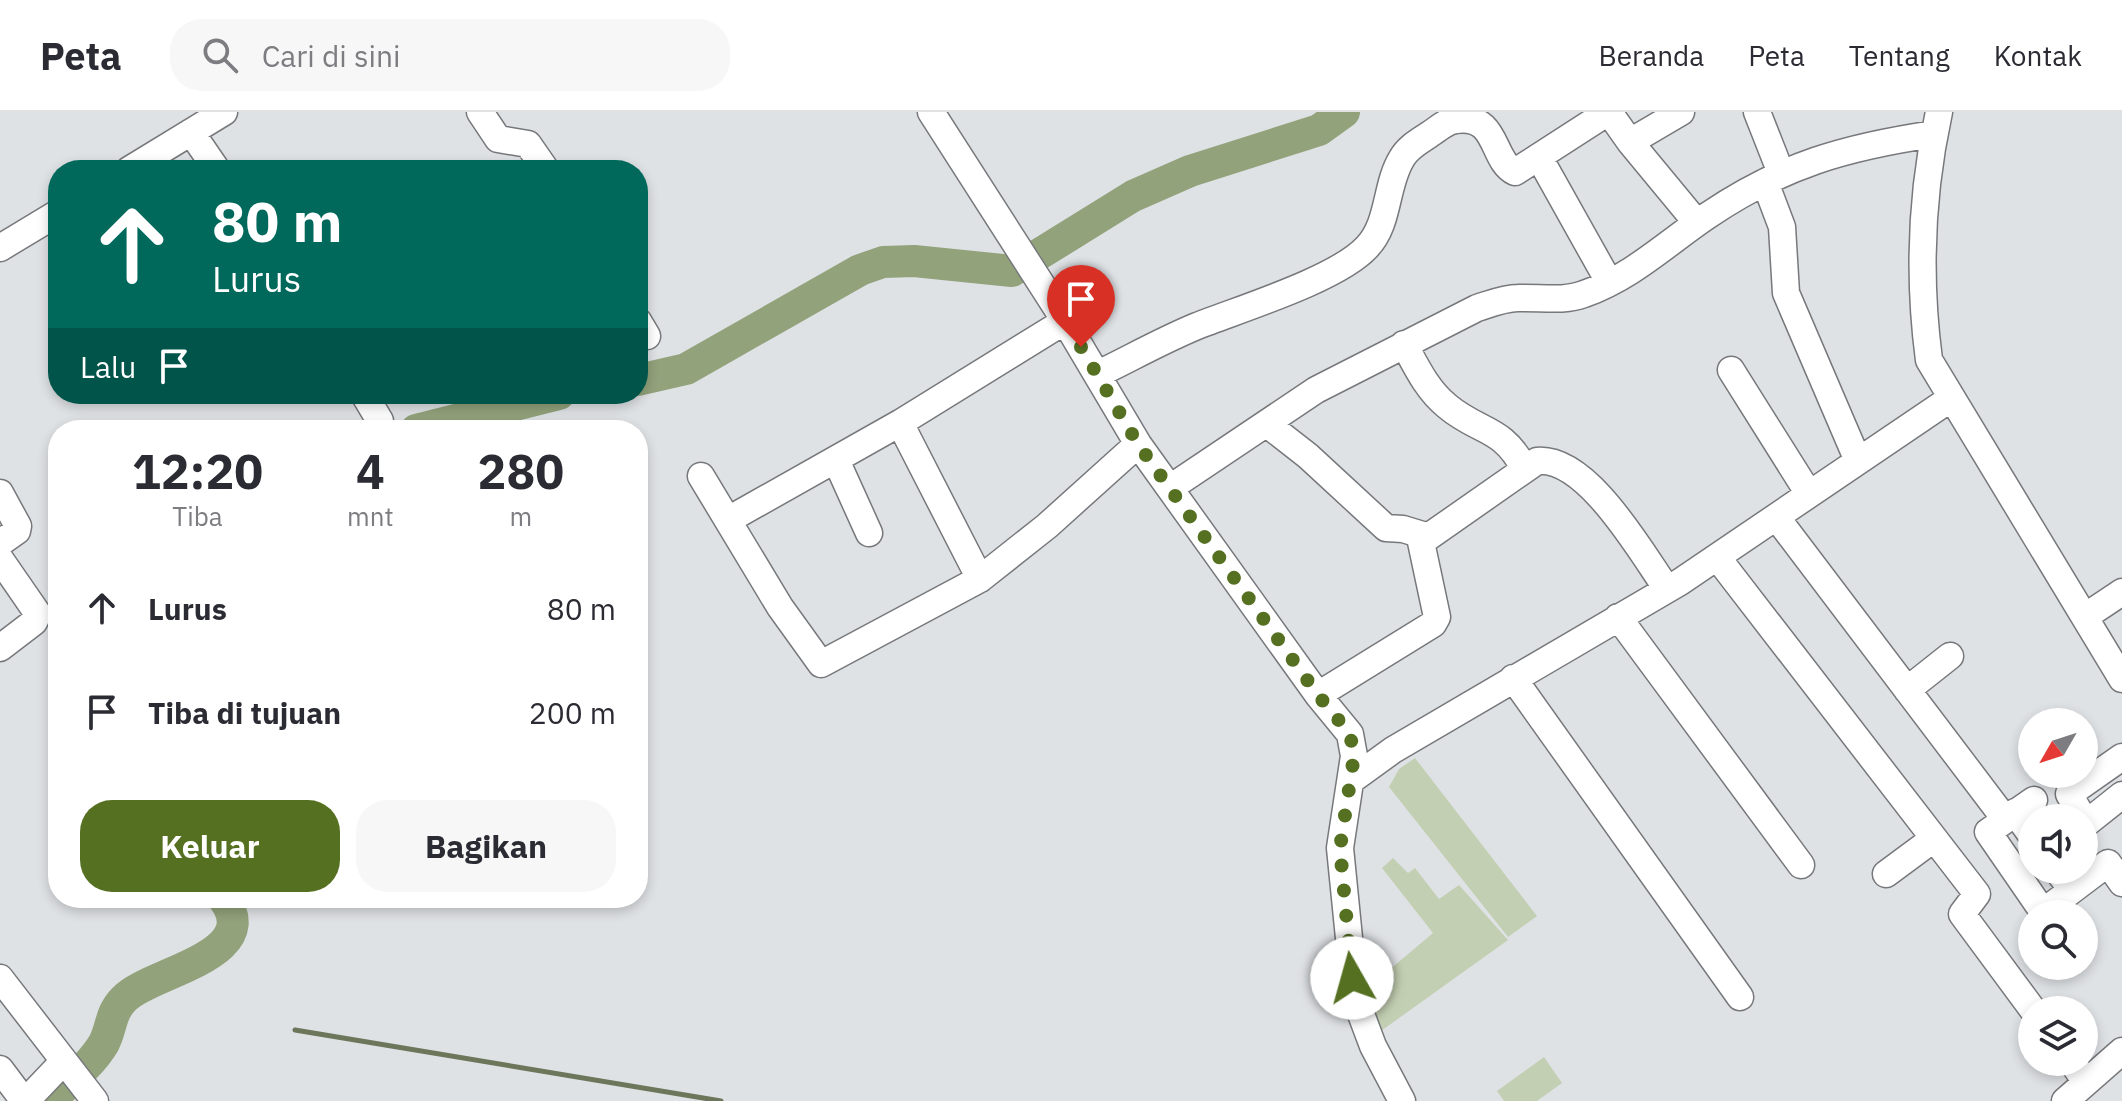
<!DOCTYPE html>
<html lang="id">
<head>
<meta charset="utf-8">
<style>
	:root { --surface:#fff; --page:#f7f7f7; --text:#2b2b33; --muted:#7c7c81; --line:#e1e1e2; --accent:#567022 }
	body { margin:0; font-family:"IBM Plex Sans",sans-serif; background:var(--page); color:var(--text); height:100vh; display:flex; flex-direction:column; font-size:30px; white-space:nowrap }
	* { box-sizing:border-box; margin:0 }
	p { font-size:26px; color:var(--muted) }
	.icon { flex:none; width:44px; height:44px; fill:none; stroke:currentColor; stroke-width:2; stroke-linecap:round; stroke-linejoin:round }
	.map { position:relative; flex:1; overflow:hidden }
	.details { position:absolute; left:48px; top:308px; width:600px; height:488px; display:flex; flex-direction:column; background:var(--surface); border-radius:32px; box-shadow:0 4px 12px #0003 }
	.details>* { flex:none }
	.hud { position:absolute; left:48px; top:48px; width:600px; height:244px; border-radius:32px; box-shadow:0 4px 12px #0003; background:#00695c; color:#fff; overflow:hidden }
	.needle { width:52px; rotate:231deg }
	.controls { position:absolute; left:2018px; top:596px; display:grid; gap:16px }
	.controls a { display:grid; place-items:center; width:80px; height:80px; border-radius:50%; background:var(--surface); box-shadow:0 4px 12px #0003; font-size:40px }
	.pin { position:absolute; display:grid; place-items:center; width:68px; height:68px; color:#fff; margin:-82px -34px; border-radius:50% 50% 50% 0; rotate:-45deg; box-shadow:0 0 8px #0007 }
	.pin .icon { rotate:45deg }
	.me { position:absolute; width:88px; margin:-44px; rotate:353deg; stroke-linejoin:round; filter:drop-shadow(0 0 6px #0008) }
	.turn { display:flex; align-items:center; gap:28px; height:168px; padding:0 32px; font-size:36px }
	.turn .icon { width:104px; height:104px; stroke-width:2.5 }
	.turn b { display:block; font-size:56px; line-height:68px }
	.then { display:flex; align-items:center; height:76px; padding:0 32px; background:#0003; gap:16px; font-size:30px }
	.eta { display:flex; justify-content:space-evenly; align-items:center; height:136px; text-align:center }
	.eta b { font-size:48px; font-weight:800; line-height:56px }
	.cta { display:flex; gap:16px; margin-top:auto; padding:16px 32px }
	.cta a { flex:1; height:92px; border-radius:32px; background:var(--accent); color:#fff; font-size:32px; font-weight:800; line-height:92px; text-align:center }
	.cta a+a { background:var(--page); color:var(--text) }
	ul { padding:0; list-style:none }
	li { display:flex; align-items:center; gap:24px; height:104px; padding:0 32px }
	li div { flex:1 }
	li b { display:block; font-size:30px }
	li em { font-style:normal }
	header { display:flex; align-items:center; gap:48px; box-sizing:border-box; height:112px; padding:0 40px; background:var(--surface); border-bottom:2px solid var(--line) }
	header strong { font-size:38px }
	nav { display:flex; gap:44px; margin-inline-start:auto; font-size:28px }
	.search { width:560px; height:72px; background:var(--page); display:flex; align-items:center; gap:20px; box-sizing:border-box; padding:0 28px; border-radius:32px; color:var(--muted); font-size:30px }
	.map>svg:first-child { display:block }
</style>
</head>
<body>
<header>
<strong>Peta</strong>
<div class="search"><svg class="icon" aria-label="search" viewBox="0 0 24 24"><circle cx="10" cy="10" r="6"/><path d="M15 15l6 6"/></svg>Cari di sini</div>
<nav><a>Beranda</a><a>Peta</a><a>Tentang</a><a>Kontak</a></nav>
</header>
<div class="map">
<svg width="2122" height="989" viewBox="0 0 2122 989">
	<rect width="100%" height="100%" fill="#dfe2e5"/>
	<path fill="#c3cfb2" d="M1415,646L1537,804L1508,825L1389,675L1399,657Z
		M1393,746L1408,761L1415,756L1439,787L1459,773L1508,828L1381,919L1363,880L1433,821L1382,756Z
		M1544,945L1562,971L1537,989H1504L1497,979Z"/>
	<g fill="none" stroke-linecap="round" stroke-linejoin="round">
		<path stroke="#6b765b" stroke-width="5" d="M295,918L721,989"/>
		<path stroke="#92a27b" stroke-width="32" d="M638,268L686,257L860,158L883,150L914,149L1012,159L1133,84L1190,59L1319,18L1344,0
			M416,318L559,282
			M49,989C68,971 91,953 104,931C112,915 110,901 124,887C149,860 267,844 223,786"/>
		<defs>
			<path id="minor" d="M480,0L498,27L528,32L546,58
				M931,0L1065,209L1138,332L1318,583L1350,622L1354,644L1340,736L1355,886L1373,934L1402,989
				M1757,0L1781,61
				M1939,0C1921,82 1918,165 1929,248L2122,567
				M191,20L217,58
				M1630,30L1697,111
				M1539,45L1609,170
				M129,58L224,0
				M1765,70L1782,115L1786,181L1858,349
				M0,136L58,101
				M638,209L647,224
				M1404,232C1416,254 1427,278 1447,294C1479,321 1502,314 1524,356
				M1731,258L1809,382
				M1098,262C1131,246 1163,228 1197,214C1240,197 1338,167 1367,135C1390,111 1385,73 1402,46C1408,35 1420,29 1430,22C1438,17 1446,9 1456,8C1499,2 1491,49 1515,60L1605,2L1611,3L1630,30L1681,0
				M364,282L380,309
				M900,311L980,467
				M1267,312L1308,344L1386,416L1403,417L1426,424
				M836,348L869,421
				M701,364L780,495L821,552L980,467L1047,414L1138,332
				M1170,376L1316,278L1477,196C1490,192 1504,186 1518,186C1540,185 1563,190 1584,182C1632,165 1667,131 1707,104C1782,53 1846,35 1934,22
				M0,381L18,414L17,419L0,431
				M1777,406L2005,707
				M728,408L900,311L1065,209
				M1717,445L1977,782L1962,802L2033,898
				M0,447L38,502L34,510L0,536
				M2086,504L2122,480
				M1618,505L1801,753
				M1513,566L1740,885
				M1907,578L1950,544
				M1318,583L1433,512L1437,505L1421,430L1537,349C1587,344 1641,440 1667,477
				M1353,667L1393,638L1680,470L1950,287
				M2034,688L1988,720L2041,797L2051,794L2108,751L2122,771
				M2015,700L2032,724
				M2083,706L2069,682L2122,645
				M2084,708L2088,710L2122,683
				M2057,758L2072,778
				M1886,762L1932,728
				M0,866L95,989
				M2072,950L2086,970
				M0,957L24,989
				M26,989L64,949
				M2065,989L2122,939"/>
		</defs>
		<use href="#minor" stroke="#76787b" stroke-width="29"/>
		<use href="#minor" stroke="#fff" stroke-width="26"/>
	</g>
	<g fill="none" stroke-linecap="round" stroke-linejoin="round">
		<path stroke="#567022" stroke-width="14" stroke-dasharray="0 25.2" d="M1081,235L1138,332L1318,583L1350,622L1354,644L1340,736L1352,866"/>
	</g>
</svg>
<div class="controls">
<a><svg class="needle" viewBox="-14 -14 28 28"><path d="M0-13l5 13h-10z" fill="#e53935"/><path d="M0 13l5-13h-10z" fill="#7c7c81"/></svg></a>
<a><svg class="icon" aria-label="sound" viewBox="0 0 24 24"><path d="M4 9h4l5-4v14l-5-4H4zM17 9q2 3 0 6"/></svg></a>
<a><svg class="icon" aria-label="search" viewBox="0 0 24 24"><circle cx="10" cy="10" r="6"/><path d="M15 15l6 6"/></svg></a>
<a><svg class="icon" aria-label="layers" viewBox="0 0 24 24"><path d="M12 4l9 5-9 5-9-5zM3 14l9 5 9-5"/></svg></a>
</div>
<div class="pin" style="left:1081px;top:235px;background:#d93025"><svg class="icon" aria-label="arrive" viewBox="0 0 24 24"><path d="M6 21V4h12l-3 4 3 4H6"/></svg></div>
<svg class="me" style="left:1352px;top:866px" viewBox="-20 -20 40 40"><circle r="19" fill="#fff"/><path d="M0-13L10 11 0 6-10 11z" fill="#567022"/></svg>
<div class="hud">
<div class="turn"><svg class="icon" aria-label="ahead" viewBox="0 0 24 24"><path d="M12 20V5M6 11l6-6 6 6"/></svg><div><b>80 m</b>Lurus</div></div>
<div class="then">Lalu<svg class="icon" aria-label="arrive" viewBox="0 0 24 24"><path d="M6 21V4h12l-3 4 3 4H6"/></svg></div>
</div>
<section class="details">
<div class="eta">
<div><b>12:20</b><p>Tiba</p></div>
<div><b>4</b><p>mnt</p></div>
<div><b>280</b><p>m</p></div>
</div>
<ul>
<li><svg class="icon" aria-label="ahead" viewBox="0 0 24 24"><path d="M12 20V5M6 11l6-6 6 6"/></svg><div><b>Lurus</b></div><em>80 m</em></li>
<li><svg class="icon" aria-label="arrive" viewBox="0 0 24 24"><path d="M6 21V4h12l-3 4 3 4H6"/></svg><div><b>Tiba di tujuan</b></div><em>200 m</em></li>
</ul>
<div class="cta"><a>Keluar</a><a>Bagikan</a></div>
</section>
</div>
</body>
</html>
